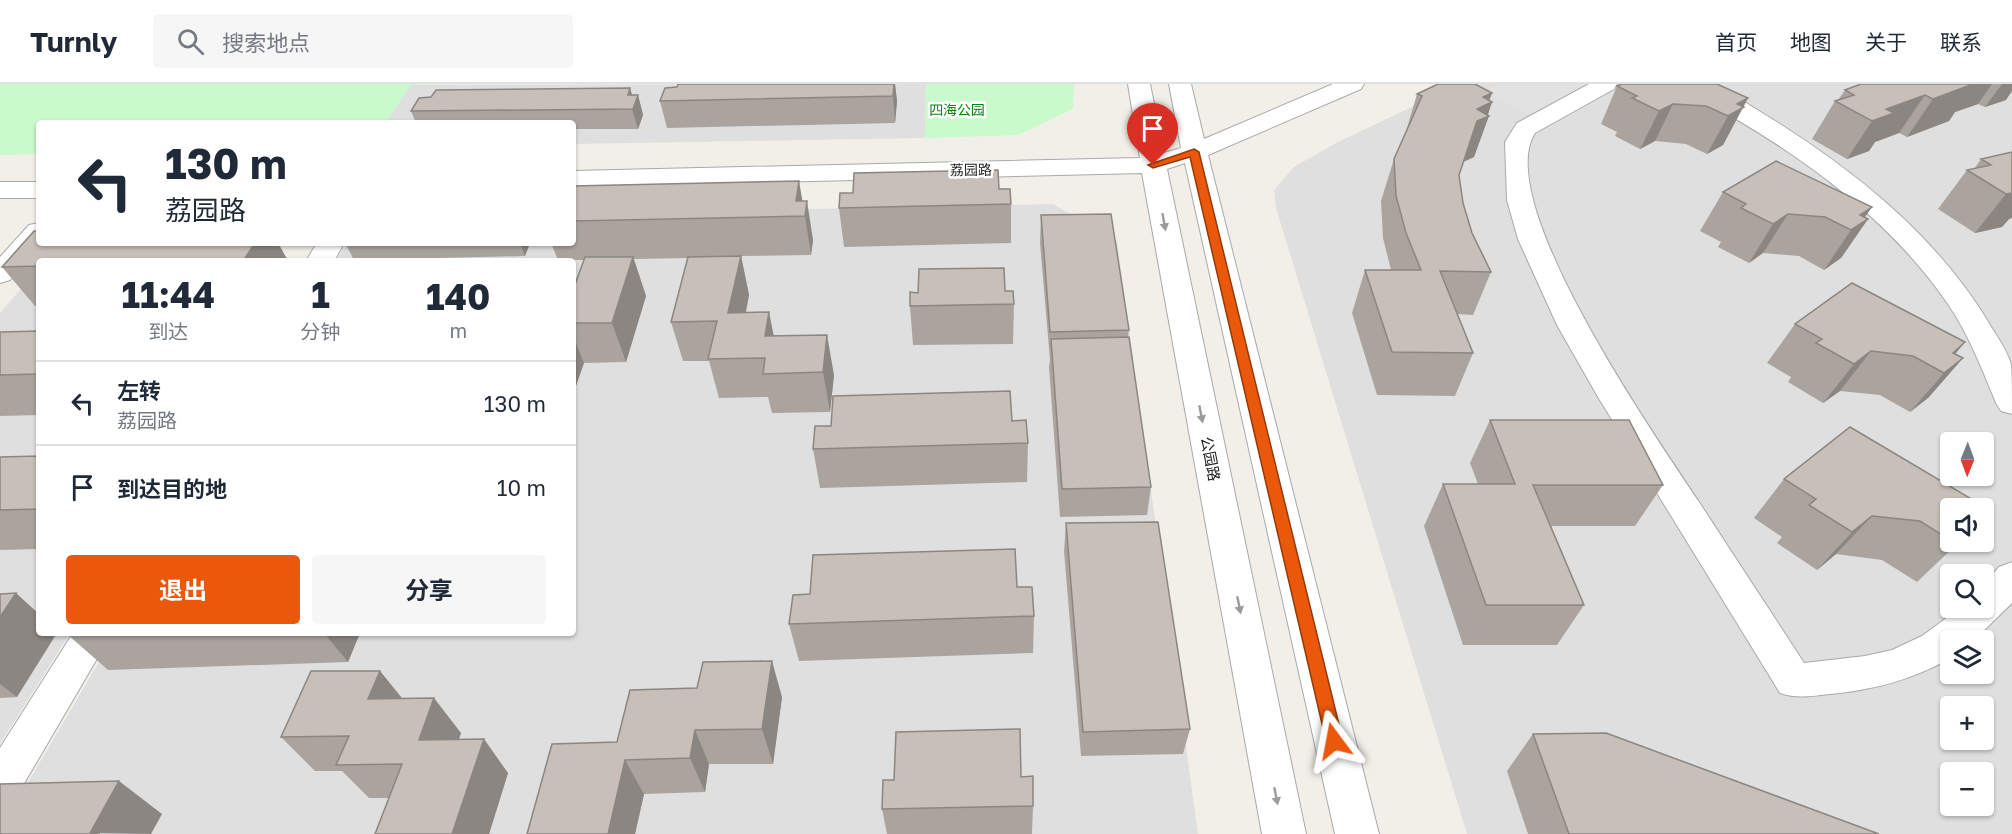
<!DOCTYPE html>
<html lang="zh">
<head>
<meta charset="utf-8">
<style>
	:root { --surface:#fff; --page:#f6f6f7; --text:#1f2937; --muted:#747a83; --line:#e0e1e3; --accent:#ea580c }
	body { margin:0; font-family:"Golos Text","Noto Sans SC",sans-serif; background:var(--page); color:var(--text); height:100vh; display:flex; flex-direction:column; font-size:22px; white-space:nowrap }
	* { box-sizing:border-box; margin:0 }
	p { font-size:20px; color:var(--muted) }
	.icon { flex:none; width:33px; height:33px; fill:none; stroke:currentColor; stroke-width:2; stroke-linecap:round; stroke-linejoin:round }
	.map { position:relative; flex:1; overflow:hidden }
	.drawer { position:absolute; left:36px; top:174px; width:540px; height:378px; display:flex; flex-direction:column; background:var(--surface); border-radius:6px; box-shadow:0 2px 4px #0004 }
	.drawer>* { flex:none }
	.top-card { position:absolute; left:36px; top:36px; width:540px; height:126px; border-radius:6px; box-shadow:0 2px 4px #0004; background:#fff; color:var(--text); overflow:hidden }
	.needle { width:39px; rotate:181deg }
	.buttons { position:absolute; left:1940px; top:348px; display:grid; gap:12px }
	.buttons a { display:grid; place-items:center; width:54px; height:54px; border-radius:6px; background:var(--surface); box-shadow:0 2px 4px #0004; font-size:30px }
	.pin { position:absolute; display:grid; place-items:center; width:51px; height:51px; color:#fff; margin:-62px -26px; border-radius:50% 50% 50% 0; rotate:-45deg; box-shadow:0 0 6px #0007 }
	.pin .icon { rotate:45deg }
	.me { position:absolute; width:66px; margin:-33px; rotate:347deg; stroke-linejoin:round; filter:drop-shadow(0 0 4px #0008) }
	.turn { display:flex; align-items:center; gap:21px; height:126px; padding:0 30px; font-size:27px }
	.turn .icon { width:78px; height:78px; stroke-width:2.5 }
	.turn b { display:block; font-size:42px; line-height:51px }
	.eta { display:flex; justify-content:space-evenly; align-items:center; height:102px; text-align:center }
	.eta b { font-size:36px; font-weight:700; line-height:42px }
	.cta { display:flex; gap:12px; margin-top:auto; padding:12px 30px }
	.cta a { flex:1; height:69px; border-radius:6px; background:var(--accent); color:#fff; font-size:24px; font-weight:700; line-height:69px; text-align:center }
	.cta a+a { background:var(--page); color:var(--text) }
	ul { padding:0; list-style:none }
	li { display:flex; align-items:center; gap:18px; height:84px; padding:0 30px; border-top:2px solid var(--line) }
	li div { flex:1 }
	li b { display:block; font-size:22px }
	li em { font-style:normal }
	header { display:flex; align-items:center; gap:36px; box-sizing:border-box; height:84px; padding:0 30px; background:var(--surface); border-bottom:2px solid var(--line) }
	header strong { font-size:28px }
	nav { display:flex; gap:33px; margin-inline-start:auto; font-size:21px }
	.search { width:420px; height:54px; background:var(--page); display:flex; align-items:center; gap:15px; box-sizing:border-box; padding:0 21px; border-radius:6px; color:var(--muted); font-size:22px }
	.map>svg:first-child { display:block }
</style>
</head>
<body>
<header>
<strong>Turnly</strong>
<div class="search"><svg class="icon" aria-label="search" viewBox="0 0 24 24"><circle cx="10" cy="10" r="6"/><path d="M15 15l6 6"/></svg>搜索地点</div>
<nav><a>首页</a><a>地图</a><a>关于</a><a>联系</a></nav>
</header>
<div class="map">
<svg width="2012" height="750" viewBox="0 0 2012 750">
	<rect width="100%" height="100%" fill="#f2efe9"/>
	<path fill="#e0dfdf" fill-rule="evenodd" d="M926,0L925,54L573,60V39H386L410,1Z
		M1460,0H2012V750H1467L1276,124L1274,106L1294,83L1336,59ZM1950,358H1983V392H1950ZM1950,424H1983V458H1950ZM1950,490H1983V524H1950ZM1950,556H1983V590H1950ZM1950,622H1983V656H1950ZM1950,688H1983V722H1950Z
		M1053,120L1117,157L1198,750H0V746L116,549H573V177H336L347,159H573V130Z
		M39,184V549H70L0,660V229Z"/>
	<path fill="#c8facc" d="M0,0H463L410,1L386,39H39V70L0,71Z
		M926,0H1074L1073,25L1018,51L925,54Z"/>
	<path fill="#e2e2e2" d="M1500,0H1590L1531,31L1484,8Z"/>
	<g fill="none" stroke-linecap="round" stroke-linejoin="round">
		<defs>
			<path id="minor" d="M1128,0H1150L1164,69L1181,64L1169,0H1191L1204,55L1333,0H1364L1361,5L1208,71L1379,750H1335L1185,79L1167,85L1306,750H1262L1142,89L573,103V87L1140,74Z
				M1589,0H1617L1614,5L1535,49C1491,118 1658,356 1699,418C1734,472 1769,525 1804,579L1865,572L1892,566L1922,552L1960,524H1983V501L1999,483L2012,478V519L1974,556H1950L1949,575C1911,596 1873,606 1830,610C1812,612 1797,615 1780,609L1598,313L1557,241L1518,155L1507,116L1505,58L1517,39Z
				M1681,0C1689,0 1699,0 1708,0C1721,2 1752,23 1764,30C1851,84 1933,148 1987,236C1995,250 2006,264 2011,280C2012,294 2012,315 2012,330L2001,327L1996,319C1982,285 1969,251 1948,220C1882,124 1784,60 1684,5Z
				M0,98H39V114H0Z
				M39,139V159H43L10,196L0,199V173L29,141Z
				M317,159H339L342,163L334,177H306Z
				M73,549H112L15,715L0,721V664Z"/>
		</defs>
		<use href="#minor" stroke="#a9a9a9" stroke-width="2"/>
		<use href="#minor" fill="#fff" fill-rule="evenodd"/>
	</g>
	<path fill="#aba49e" d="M895,0L897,17L895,39L667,44L660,17Z
		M1861,0H2012L2006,16L1985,23L1978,20L1955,28L1949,37L1907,53L1899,49L1875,58L1869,67L1847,75L1812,55L1835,17L1838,16L1845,6Z
		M1617,2L1748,14L1723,61L1707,70L1686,60L1655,57L1640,65L1615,52L1617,48L1601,40Z
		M1417,10L1489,17L1492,18L1474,73L1463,78L1459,91L1463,119L1472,149L1491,188L1473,231L1457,230L1473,269L1455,312L1377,311L1352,229L1365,186H1391L1383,154L1381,117L1394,75L1405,51Z
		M632,11H638L643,31L638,45H573V39H416L411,27Z
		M2012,68L2009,135L2002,143L1975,149L1938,125L1967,86L1974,85L1981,75Z
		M573,102L802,117L813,156L811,171L741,172L749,211L746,229L774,252L834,291L830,328L772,329L768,313L719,314L709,277H683L671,238L688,174L634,175L646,212L626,278L584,279L573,310V206L584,176H558L551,159H573Z
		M999,105L1011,120V159L844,163L839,124L853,109Z
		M1723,108L1872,123L1865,133L1868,135L1841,174L1824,186L1799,172L1763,169L1749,179L1718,163L1721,158L1700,147Z
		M1041,131L1129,246L1128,253L1151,403L1147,431L1060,433L1049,283L1050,276L1040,159Z
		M34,147H39V159H278L288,177H39V222H35L2,183Z
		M345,159H530L525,172L354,176Z
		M1005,207L1014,220L1013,260L913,261L910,222Z
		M1795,240L1965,258L1955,270L1963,274L1928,314L1910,328L1880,311L1840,307L1823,319L1788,298L1791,293L1767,279Z
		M39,247V331L0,332V248Z
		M1490,336L1663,401L1635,442H1551L1584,521L1557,561H1463L1424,442L1443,400H1478L1470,379Z
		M1012,337L1028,359L1027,398L820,404L813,365Z
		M39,372V465L0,466V373Z
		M1784,395L1950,424V458H1959L1917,498L1882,476L1836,470L1817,486L1777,459L1782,453L1754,434Z
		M1066,439L1190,645L1183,670L1081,672L1064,467Z
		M1017,503L1034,532L1033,569L799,577L789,540Z
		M0,510L17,613L0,614Z
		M67,549H360L348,578L108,586L67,550Z
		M380,587L402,614L461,649L459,655L508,689L489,750H375L389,714H369L342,687H315L281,653Z
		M697,604L782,613L773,680H709L705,708L644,710L635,750H527L617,658Z
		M1533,650L1879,750H1528L1507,687Z
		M1021,693L1033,722L1032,750H887L882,725L894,696Z"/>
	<path fill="#8b8681" d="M894,0H895L897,17L895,39L893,12Z
		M1965,0H1992L1978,20L1955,28L1949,37L1907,53L1933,15Z
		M2002,0H2012V7L2006,16L1985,23Z
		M630,4L635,20L638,11L643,31L638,45L628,11Z
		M1492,9L1488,20L1492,18L1487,33L1489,32L1474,73L1463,78L1477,25L1483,13Z
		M1925,11L1899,49L1875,58L1869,67L1847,75L1872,37L1886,25Z
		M1748,14L1723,61L1707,70L1728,32L1737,20Z
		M1673,20L1655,57L1640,65L1659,27Z
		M799,97L805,132L796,117Z
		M2012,109V134L2009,135L2002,143L1975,149L2006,110Z
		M807,117L813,156L811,171L805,132Z
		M1872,123L1860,140L1868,135L1841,174L1824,186L1851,146L1860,131Z
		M1788,130L1763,169L1749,179L1773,140Z
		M255,159H278L288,177H243Z
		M520,159H530L525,172Z
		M741,172L749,211L737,269L728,229Z
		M633,173L646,212L626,278L612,239Z
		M769,228L777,268L765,252Z
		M827,251L834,291L830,328L823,288Z
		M573,252L584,279L573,310Z
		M1965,258L1941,287L1953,269Z
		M1871,267L1840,307L1823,319L1854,280Z
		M1963,274L1928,314L1910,328L1944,289Z
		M1872,432L1836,470L1817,486L1852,448Z
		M16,509L39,530V549H57L17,613L0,600V533Z
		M324,549H360L348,578Z
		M772,577L782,613L773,680L762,645Z
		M380,587L408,622L368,615Z
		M434,614L461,649L447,690L419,656Z
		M695,646L709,680L705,708L690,674Z
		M484,655L508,689L489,750H452Z
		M625,676L644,710L635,750H608Z
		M119,697L162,730L151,750L90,749Z"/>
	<path fill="#c7bfb8" stroke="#8b8681" stroke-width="1.5" d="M678,0H894L893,12L660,17L665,4L677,3Z
		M1438,0H1475L1492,9L1483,13L1492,18L1477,25L1489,32L1477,37L1459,91L1463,119L1472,149L1491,188L1440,187L1473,269L1392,268L1365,186H1421L1406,149L1396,112L1394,75L1422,12L1417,10Z
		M1622,0H1717L1748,14L1737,20L1744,23L1728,32L1706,22L1673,20L1659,27L1632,14L1637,12L1617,2Z
		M1861,0H1973L1933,15L1925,11L1886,25L1894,29L1872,37L1835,17L1854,11L1845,6Z
		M630,4L628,11H638L633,25L411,27L419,14L431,13L436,6Z
		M2012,68V109L2006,110L1967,86L1991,81L1981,75Z
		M1776,77L1872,123L1860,131L1868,135L1851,146L1825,133L1788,130L1773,140L1741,124L1746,120L1723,108Z
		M998,86L999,105H1010L1011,120L839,124L840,109H853L854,89Z
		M799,97L796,117H807L805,132L573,137V102Z
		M1111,130L1129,246L1050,248L1041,131Z
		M34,147H39V159H255L243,177H39V182L2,183Z
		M741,172L728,229L769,228L765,252L827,251L823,288L763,290L765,274L708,275L717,237L671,238L688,173Z
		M585,173H633L612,239H573V206Z
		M1004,184L1005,207H1013L1014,220L910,222V208L918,209L919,185Z
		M1852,199L1965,258L1953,269L1963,274L1944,289L1913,272L1871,267L1854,280L1816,259L1822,255L1795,240Z
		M39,247V290L0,291V248Z
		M1129,253L1151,403L1062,405L1051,255Z
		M1010,307L1012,337L1026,336L1028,359L813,365L815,342H831L833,312Z
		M1490,336H1629L1663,401H1533L1584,521H1486L1443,400H1515Z
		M1850,343L1980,420L1975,424H1950V456L1920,437L1872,432L1852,448L1809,421L1816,415L1784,395Z
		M39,372V425L0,426V373Z
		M1158,438L1190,645L1083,648L1066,439Z
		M1015,465L1017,503H1032L1034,532L789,540L793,511L810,510L813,471Z
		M16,509L0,533V510Z
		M67,549H98L67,550Z
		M772,577L762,645L695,646L690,674L625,676L608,750H527L552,660L617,658L630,606L697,604L703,578Z
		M311,587H380L368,615L434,614L419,656L484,655L452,750H375L402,680L336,681L349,652L281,653Z
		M1020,645L1021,693L1033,692V722L882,725L883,696H894L896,648Z
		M1606,649L1879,750H1569L1533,650Z
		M119,697L90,749L100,750H0V700Z"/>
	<defs><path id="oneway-solid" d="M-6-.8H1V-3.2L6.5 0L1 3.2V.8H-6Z" transform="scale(1.5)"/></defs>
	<g fill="#9c9c9c">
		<use href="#oneway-solid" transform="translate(1164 138) rotate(80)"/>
		<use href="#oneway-solid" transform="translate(1201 330) rotate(79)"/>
		<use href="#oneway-solid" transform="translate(1239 521) rotate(79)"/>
		<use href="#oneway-solid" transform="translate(1276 712) rotate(79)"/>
	</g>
	<path fill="#ea580c" stroke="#983908" stroke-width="1.5" d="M1194,65L1199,68L1343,657L1340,663L1334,665L1328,663L1326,657L1190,73L1153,84L1148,81Z"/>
	<g text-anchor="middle" stroke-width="5" stroke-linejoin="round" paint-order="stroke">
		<g font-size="14" fill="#0c8416" stroke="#fff">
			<text x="957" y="31">四海公园</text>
		</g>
		<g font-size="14" fill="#222" stroke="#fff">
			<text transform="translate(971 86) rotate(-1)" y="5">荔园路</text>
		</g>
		<g font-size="15" fill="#222" stroke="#fff">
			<text transform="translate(1210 375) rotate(79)" y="5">公园路</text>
		</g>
	</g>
</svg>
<div class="buttons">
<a><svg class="needle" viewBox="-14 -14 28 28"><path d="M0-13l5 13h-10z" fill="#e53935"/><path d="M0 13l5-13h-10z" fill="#747a83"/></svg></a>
<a><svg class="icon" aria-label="sound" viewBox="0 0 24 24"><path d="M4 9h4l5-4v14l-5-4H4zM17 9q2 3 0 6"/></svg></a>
<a><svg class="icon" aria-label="search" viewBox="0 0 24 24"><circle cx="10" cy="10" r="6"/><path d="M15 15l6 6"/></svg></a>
<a><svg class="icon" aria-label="layers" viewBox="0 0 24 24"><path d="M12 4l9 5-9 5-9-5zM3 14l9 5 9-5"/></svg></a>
<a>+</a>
<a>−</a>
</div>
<div class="pin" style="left:1153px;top:81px;background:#d93025"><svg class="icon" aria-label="arrive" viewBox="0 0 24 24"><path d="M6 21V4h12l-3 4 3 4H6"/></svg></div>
<svg class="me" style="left:1334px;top:657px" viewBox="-20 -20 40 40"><path d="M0-17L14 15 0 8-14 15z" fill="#ea580c" stroke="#fff" stroke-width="4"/></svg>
<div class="top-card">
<div class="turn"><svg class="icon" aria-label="left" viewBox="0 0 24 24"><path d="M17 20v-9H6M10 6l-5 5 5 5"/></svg><div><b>130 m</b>荔园路</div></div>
</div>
<section class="drawer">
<div class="eta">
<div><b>11:44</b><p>到达</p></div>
<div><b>1</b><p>分钟</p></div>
<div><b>140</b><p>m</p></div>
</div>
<ul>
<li><svg class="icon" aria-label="left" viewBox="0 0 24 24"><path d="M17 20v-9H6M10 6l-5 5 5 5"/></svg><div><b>左转</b><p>荔园路</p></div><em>130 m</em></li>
<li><svg class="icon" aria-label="arrive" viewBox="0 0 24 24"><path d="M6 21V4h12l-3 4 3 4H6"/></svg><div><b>到达目的地</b></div><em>10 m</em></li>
</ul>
<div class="cta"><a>退出</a><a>分享</a></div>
</section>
</div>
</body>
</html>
